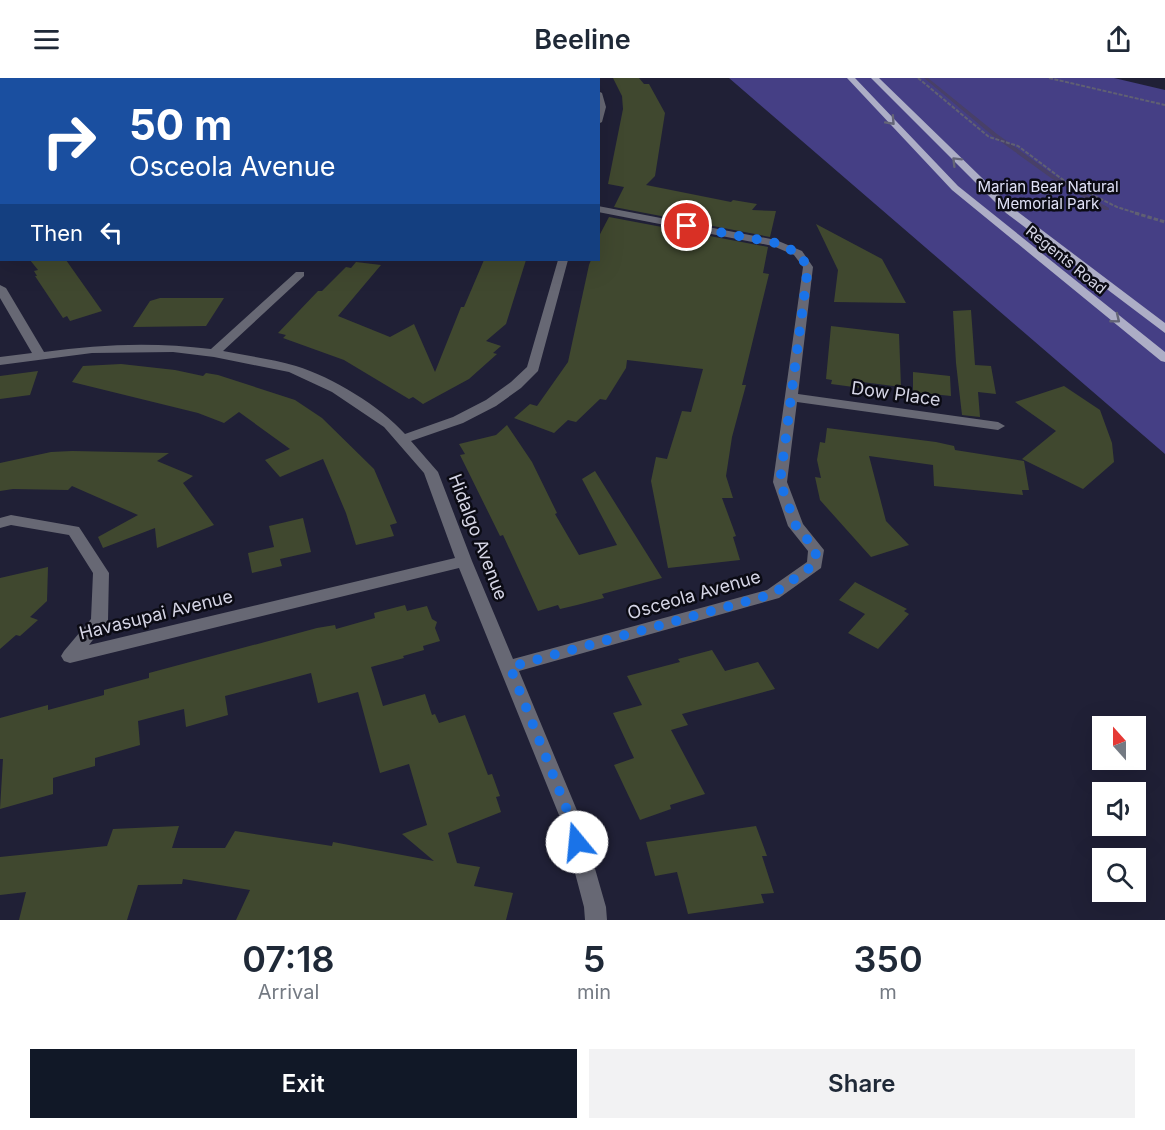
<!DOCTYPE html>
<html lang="en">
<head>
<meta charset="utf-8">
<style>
	:root { --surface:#fff; --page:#f2f2f3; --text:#1f2937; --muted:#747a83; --accent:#111827 }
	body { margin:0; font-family:Inter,sans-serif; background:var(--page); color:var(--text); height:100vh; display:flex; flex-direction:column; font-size:22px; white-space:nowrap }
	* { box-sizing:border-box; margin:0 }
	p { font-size:20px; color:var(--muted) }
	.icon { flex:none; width:33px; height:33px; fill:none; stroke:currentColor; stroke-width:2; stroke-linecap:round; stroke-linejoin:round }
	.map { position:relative; height:842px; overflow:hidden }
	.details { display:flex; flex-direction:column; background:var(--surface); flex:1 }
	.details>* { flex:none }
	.top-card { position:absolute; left:0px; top:0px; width:600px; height:183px; box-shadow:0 6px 24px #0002; background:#1a4fa0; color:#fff; overflow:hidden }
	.needle { width:39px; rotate:339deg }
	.controls { position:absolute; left:1092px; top:638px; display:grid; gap:12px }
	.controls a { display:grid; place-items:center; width:54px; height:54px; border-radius:0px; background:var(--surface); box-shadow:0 6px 24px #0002; font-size:30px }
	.pin { position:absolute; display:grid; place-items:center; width:51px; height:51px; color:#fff; margin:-26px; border:3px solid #fff; border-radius:50%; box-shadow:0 2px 6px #0007 }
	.me { position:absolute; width:66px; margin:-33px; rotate:343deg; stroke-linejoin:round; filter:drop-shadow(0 0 4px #0008) }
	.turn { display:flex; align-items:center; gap:21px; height:126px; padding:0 30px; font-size:27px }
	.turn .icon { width:78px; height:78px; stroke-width:2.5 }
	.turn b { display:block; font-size:42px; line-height:51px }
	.then { display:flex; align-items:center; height:57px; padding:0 30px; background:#0003; gap:12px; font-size:22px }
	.eta { display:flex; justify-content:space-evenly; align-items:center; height:102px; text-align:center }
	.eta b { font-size:36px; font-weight:600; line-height:42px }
	.primary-button { display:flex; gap:12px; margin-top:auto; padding:12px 30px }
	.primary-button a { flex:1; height:69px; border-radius:0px; background:var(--accent); color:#fff; font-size:24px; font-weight:600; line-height:69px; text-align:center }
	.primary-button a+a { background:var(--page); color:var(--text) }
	header { display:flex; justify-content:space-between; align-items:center; height:78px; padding:0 30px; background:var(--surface); font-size:27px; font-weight:600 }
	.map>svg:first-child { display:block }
</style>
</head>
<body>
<header><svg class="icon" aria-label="menu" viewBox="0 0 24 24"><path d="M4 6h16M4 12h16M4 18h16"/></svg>Beeline<svg class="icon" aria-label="share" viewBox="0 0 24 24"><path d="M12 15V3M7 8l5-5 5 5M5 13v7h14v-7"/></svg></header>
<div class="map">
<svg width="1165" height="842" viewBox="0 0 1165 842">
	<rect width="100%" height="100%" fill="#202036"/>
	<path fill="#453f85" d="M0,0H439L2,2L0,96Z
		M729,0H1114L1165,12V376Z"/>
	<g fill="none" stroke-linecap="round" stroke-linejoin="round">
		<path fill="#484068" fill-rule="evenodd" d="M924,0H928L997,56L1055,98L1109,130V132H1105L1051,100L993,58Z"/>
	</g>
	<path fill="#40482f" d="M613,0H639L644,6H649L665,35L655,98L646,107L731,124L733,122L757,126L752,132L776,133L770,159L614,129L624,109L608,106L623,31L622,18Z
		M609,139L768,169L763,195L769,196L742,307H746L732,359L726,398L733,420H722L736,458L733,459L740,482L668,490L651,403L656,379L667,381L682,333L691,334L703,291L627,282L626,290L606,322L600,321L576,344L568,342L554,355L514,340L530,326L537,328L568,284L589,187L591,182H598V160Z
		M816,146L882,181L906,225L834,224L838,192Z
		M30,182H66L102,233L70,243L67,238L63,240L35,198H37L34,193L38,192Z
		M484,182H526L506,246L486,263L501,268L493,275L497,276L469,301L423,326L413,319L409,321L344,282L283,260L286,257L278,255L318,213H322L346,189L351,190L356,184L381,187L338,238L390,259L414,246L435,294L461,229H464Z
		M160,220H224L206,248L133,249L150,223Z
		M971,232L975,287L991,288L996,316L978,314L980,339L962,337L956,285L953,233Z
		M831,248L899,256L901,309L862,304L861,310L831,306L832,302L826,301Z
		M121,286L175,292L203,298L206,295L218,297L295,322L322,340L374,391L397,445L390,447L394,458L356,467L346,435L323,381L280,399L265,382L290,371L239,334L224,345L198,335L72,304L83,288Z
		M38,293L30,317L0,321V298Z
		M913,294L950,298L951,318L913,314Z
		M1064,308L1100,332L1112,365L1114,384L1083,411L1022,381L1056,353L1015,324Z
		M507,347L532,384L557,435L555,436L579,477L617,467L582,401L595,393L662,500L602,516L604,520L577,527L560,531L558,527L538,533L503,457L500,458L460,377L465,376L459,366L496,357Z
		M827,350L936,364L954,368L955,372L1024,383L1029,412H1022L1023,417L934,408L933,387L869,378L886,443L909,467L871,479L820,422L815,399L821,400L817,382L820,364L825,365Z
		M72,373L169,375L157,383L193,398L183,405L214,447L157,470L155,450L103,470L98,459L138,437L72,408L68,412L13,411L0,413V385L51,374Z
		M303,440L311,474L280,481L282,488L252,495L248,475L274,469L269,448Z
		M48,489L47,523L30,539L38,542L20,558L16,557L0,571V500Z
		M855,504L907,531L904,533L909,536L878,571L848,555L865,536L839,522Z
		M405,527L407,533L427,528L432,541L437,544L435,550L440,563L423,568L424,572L403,578L404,580L371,589L383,628L425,616L432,637L435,636L439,645L465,637L488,697L492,696L500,718L496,719L501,734L448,755L457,785L480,789L474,808L513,815L506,842H236L250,812L183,801L182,806L138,807L127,842H19L26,814L0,817V779L107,768L113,751L179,748L172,770H225L235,753L332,768L333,764L434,783L402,756L427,747L409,686L380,695L358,614L318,625L311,595L225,618L228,637L186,649L184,631L138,643L140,667L95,680V688L53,700V716L0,731L3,681H0V640L48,627V632L104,617V612L149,600V595L317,550L335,547L336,551L375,540L374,535Z
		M712,572L725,593L758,584L775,611L682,636L688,647L671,652L705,716L670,727L671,731L640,742L614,687L634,680L613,635L642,627L627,598L680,584L678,581Z
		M756,748L767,778H762L774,815L761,816L764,825L688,836L677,794L655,798L646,764Z"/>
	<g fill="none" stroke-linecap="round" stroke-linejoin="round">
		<path stroke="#606073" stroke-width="2" stroke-dasharray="4 1.5" stroke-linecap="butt" d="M918,0L989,59L1018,68L1066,104L1117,129L1139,136
			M1049,0L1165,27"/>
		<path stroke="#606073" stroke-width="3" stroke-dasharray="4.5 2" stroke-linecap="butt" d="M1135,135L1165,144"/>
		<path fill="#676874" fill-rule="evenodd" d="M584,0H592L593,2H585Z
			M598,13L602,15L606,29L602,44L598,46Z
			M598,128L776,162L802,173L813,189L798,316L998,344L1005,348L998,352L797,324L787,404L803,446L824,472L821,490L779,520L519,593L581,742L606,829L607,842H585L584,829L561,742L459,490L70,585L64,583L61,578L64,573L91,541L93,495L69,457L11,447L0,450V440L11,437L79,449L109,495L108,542L89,567L455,480L424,395L384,349L332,314L289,294L214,279L173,274L92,275L0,287V279L32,275L0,220V207L6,210L44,274C100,266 155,264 211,271L296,194H304V198L223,273C247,278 273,281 296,288C332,299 380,328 405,356L453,339L486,322L511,304L527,289L558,182H568L538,293L521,310L496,328L463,345L411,363L438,394L472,483L513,581L767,512L807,484L808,473L788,448L773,404L803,189L794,177L773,168L598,134Z
			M0,145H2L0,152Z"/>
		<path fill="#adaec6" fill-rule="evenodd" d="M847,0H855L958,108L1165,274V284L1161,283L952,112Z
			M871,0H879L1014,131L1165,245V255L1006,135Z"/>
	</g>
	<defs><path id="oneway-chevron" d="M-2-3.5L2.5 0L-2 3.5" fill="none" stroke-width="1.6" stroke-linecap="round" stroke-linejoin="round" transform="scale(1.5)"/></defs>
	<g stroke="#646576">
		<use href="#oneway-chevron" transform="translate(891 43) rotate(47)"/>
		<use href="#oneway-chevron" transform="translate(956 83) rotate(-135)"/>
		<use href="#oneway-chevron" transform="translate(1116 241) rotate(39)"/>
	</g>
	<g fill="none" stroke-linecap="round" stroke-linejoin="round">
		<path stroke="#1a73e8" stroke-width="10" stroke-dasharray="0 18" d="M577,764L571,742L510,589L773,516L815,486L816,472L796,448L780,404L808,189L798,175L776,165L687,148"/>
	</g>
	<g text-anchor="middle" stroke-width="5" stroke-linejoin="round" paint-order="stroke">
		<g font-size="15" fill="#e1e2f8" stroke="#0b0b14">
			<text x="1048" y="114">Marian Bear Natural<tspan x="1048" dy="17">Memorial Park</tspan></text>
		</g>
		<g font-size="15" fill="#d5d5e5" stroke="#0b0b14">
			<text transform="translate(1066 182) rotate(39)" y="5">Regents Road</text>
		</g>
		<g font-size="18" fill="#d5d5e5" stroke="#0b0b14">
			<text transform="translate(896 316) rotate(8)" y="6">Dow Place</text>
			<text transform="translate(478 459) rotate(69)" y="6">Hidalgo Avenue</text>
			<text transform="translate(694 517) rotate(-16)" y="6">Osceola Avenue</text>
			<text transform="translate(156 537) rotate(-14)" y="6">Havasupai Avenue</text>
		</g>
	</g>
</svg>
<div class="controls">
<a><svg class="needle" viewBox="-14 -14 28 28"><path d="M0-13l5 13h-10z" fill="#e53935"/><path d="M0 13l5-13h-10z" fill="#747a83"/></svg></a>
<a><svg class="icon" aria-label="sound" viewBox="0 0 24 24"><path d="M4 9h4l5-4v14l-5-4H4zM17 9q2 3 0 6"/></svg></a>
<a><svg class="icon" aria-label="search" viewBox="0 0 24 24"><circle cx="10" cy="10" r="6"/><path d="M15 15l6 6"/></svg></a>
</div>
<div class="pin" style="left:687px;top:148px;background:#d93025"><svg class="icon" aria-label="arrive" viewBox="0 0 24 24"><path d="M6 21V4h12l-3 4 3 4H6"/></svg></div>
<svg class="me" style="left:577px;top:764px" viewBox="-20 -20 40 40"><circle r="19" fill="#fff"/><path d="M0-13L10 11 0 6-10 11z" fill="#1a73e8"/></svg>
<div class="top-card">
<div class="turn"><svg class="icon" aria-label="right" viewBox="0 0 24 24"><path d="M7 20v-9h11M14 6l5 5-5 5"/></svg><div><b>50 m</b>Osceola Avenue</div></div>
<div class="then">Then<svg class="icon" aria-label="left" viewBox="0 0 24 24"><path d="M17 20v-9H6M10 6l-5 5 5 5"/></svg></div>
</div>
</div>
<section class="details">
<div class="eta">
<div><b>07:18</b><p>Arrival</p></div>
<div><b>5</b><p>min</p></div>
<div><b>350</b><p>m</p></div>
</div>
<div class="primary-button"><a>Exit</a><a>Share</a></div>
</section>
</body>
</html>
